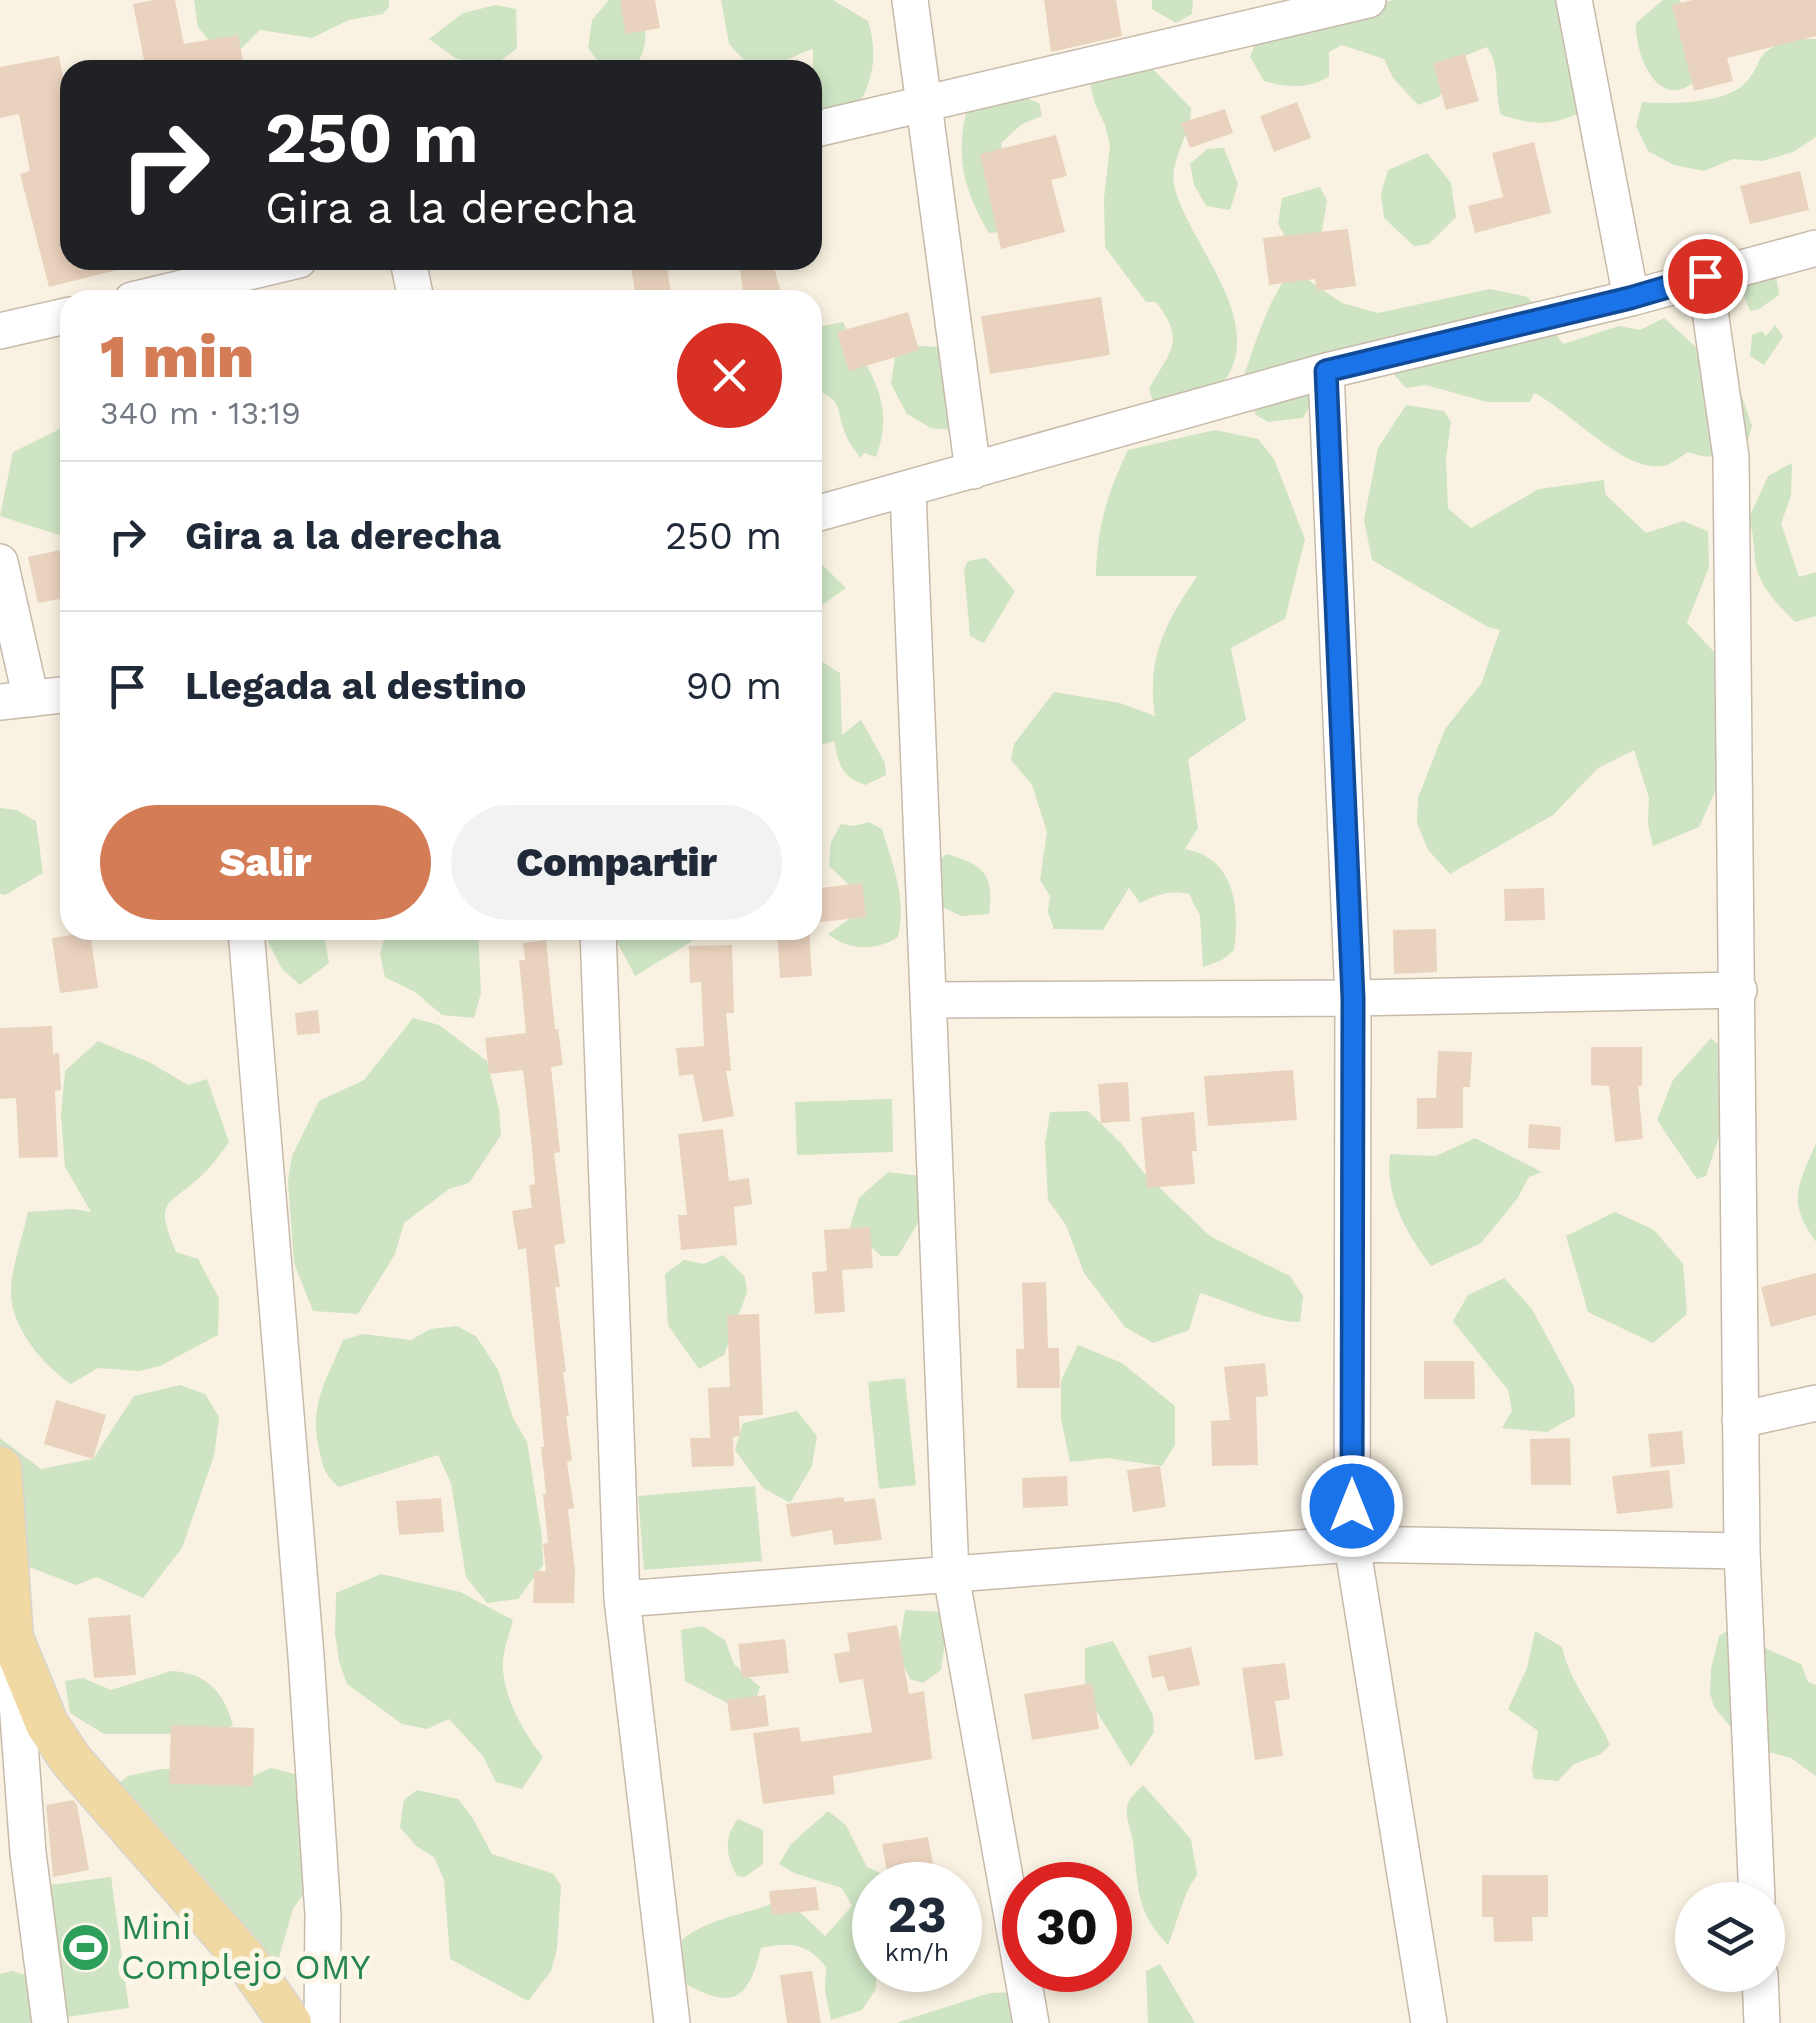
<!DOCTYPE html>
<html lang="es">
<head>
<meta charset="utf-8">
<style>
	:root { --surface:#fff; --page:#f2f2f3; --text:#1f2937; --muted:#747a83; --line:#e0e1e3; --accent:#d47c56 }
	body { margin:0; font-family:"Work Sans",sans-serif; background:var(--page); color:var(--text); height:100vh; display:flex; flex-direction:column; font-size:38px; white-space:nowrap }
	* { box-sizing:border-box; margin:0 }
	p { font-size:32px; color:var(--muted) }
	.icon { flex:none; width:55px; height:55px; fill:none; stroke:currentColor; stroke-width:2; stroke-linecap:round; stroke-linejoin:round }
	.map { position:relative; flex:1; overflow:hidden }
	.drawer { position:absolute; left:60px; top:290px; width:762px; height:650px; display:flex; flex-direction:column; background:var(--surface); border-radius:30px; box-shadow:0 5px 15px #0003 }
	.drawer>* { flex:none }
	.top-card { position:absolute; left:60px; top:60px; width:762px; height:210px; border-radius:30px; box-shadow:0 5px 15px #0003; background:#202124; color:#fff; overflow:hidden }
	.fabs { position:absolute; left:1675px; top:1882px; display:grid; gap:20px }
	.fabs a { display:grid; place-items:center; width:110px; height:110px; border-radius:50%; background:var(--surface); box-shadow:0 5px 15px #0003; font-size:50px }
	.speed { position:absolute; left:852px; top:1862px; display:flex; gap:20px; font-size:50px; font-weight:700; text-align:center }
	.speed>* { display:grid; place-content:center; width:130px; height:130px; border-radius:50%; background:var(--surface); box-shadow:0 5px 15px #0003; line-height:1 }
	.speed small { font-size:25px; font-weight:400 }
	.speed .limit { border:15px solid #d22; background:#fff; color:#111 }
	.pin { position:absolute; display:grid; place-items:center; width:85px; height:85px; color:#fff; margin:-42px; border:5px solid #fff; border-radius:50%; box-shadow:0 2px 10px #0007 }
	.me { position:absolute; width:110px; margin:-55px; rotate:0deg; stroke-linejoin:round; filter:drop-shadow(0 0 8px #0008) }
	.turn { display:flex; align-items:center; gap:35px; height:210px; padding:0 40px; font-size:45px }
	.turn .icon { width:130px; height:130px; stroke-width:2.5 }
	.turn b { display:block; font-size:70px; line-height:85px }
	.round { display:grid; place-items:center; flex:none; width:105px; height:105px; border-radius:52px; background:var(--page) }
	.head { display:flex; align-items:center; justify-content:space-between; height:170px; padding:0 40px }
	h1 { font-size:60px; font-weight:800; line-height:75px; color:var(--accent) }
	.action { display:flex; gap:20px; margin-top:auto; padding:20px 40px }
	.action a { flex:1; height:115px; border-radius:60px; background:var(--accent); color:#fff; font-size:40px; font-weight:800; line-height:115px; text-align:center }
	.action a+a { background:var(--page); color:var(--text) }
	ul { padding:0; list-style:none }
	li { display:flex; align-items:center; gap:30px; height:150px; padding:0 40px; border-top:2px solid var(--line) }
	li div { flex:1 }
	li b { display:block; font-size:38px }
	li em { font-style:normal }
	.map>svg:first-child { display:block }
</style>
</head>
<body>
<div class="map">
<svg width="1816" height="2023" viewBox="0 0 1816 2023">
	<rect width="100%" height="100%" fill="#f9f2e2"/>
	<path fill="#cee4c3" d="M194,0H389V7L383,14L349,20L312,38L260,30L233,57L220,55L198,27Z
		M609,0H639C647,28 650,44 634,69L605,70L588,48L592,20Z
		M721,0H833L868,21C880,59 871,88 849,120L828,123L813,88V49C794,55 772,70 754,70L729,44Z
		M1152,0H1193L1192,14L1176,23L1152,9Z
		M1394,0H1569L1593,107C1556,124 1542,128 1501,115C1494,92 1501,67 1487,47L1464,56L1439,97L1418,105L1393,78L1384,59L1342,45L1329,52V77C1305,89 1290,88 1264,81L1250,57L1261,29Z
		M1663,0H1679L1684,5L1703,72C1665,120 1635,63 1636,23Z
		M496,5L516,9L517,48L492,68L455,58L429,39L463,13Z
		M1790,39H1816V137L1793,152L1763,161L1733,159L1704,171L1674,165L1648,151L1636,126L1642,102C1668,104 1721,104 1742,86C1766,64 1749,55 1790,39Z
		M1142,58L1191,108C1192,135 1167,162 1175,189C1190,244 1261,315 1229,374C1224,382 1213,387 1205,393C1189,403 1177,414 1157,414L1149,389C1170,350 1187,342 1156,302H1146L1105,247L1104,198L1110,145L1105,125L1095,104L1087,71Z
		M1018,95L1039,103L1042,116L1022,124L1001,143L1016,213L1011,231L989,233C965,191 955,160 966,113L996,100Z
		M1224,148L1238,184L1230,210L1206,206L1194,185L1190,164L1207,149Z
		M1427,153L1451,183L1456,217L1429,244L1414,246L1384,218L1381,193L1388,170Z
		M1320,187L1327,201L1321,236L1286,238L1278,224L1282,198Z
		M1775,268L1779,295L1759,309L1750,311L1740,285Z
		M1295,271L1342,303L1378,313L1490,289L1528,297L1563,344L1619,326L1640,330L1664,318L1697,348L1710,346L1742,396L1752,426L1745,450L1705,457L1688,452C1682,456 1674,462 1667,465C1627,477 1570,410 1534,393L1530,402H1487L1426,385L1406,388L1384,363L1344,364L1315,397L1303,418L1268,422L1256,415L1241,383C1253,355 1270,286 1295,271Z
		M843,322C868,371 897,401 876,457L864,453L861,458C855,450 847,441 844,430C835,404 843,401 813,388L812,328Z
		M1775,325L1783,337L1764,365L1750,356L1752,335L1762,331L1766,336Z
		M918,346L970,348L978,370L977,414L950,430L931,428L907,414L891,384L896,351Z
		M1406,405L1444,411L1451,422L1446,458L1448,508L1471,528L1539,489L1604,480L1605,494L1646,533L1683,521L1708,531L1709,567L1687,623L1716,654L1732,755L1699,827L1653,846L1648,824L1649,798L1634,750L1598,768L1553,815L1450,874L1428,850L1417,823L1418,798L1445,729L1481,684L1500,630L1488,627L1372,560L1364,520L1378,448Z
		M70,424V528L62,536L0,516L13,452Z
		M1215,430L1258,439L1274,459L1305,539L1285,619L1231,648L1246,720L1188,759L1198,828L1185,849C1235,858 1240,907 1234,950L1222,960L1203,967L1200,916L1189,894C1172,889 1156,895 1140,903L1129,888L1103,930L1054,929L1048,912L1050,896L1040,880L1047,832L1032,785L1011,760L1014,744L1054,692L1120,703L1155,716C1146,658 1166,622 1197,576H1096C1097,527 1107,494 1128,450Z
		M1792,463L1791,496L1781,523L1799,577L1816,572V616L1795,622C1778,604 1758,587 1755,560C1753,545 1755,535 1748,520L1768,476Z
		M812,555L846,588L814,611H812Z
		M986,558L1015,591L984,643L970,636L964,569L968,561Z
		M813,656L840,673L842,735L861,720L885,763L886,775L865,785C841,776 839,765 834,741L813,747Z
		M0,808L16,810L36,821L43,873L5,895L0,894Z
		M869,822L882,829C893,866 907,899 898,937C877,951 848,951 828,934L861,911L852,888L829,866L831,842L841,824L854,826Z
		M946,854C983,864 995,874 989,914L961,916L932,902L929,870Z
		M262,930H323L329,963L300,985L282,969Z
		M387,930H478L481,993L474,1018L442,1015L415,992L385,977L380,954Z
		M616,930H699L691,942L635,976L615,938Z
		M413,1018L439,1025L487,1061L499,1110L501,1135L469,1183L449,1189L404,1223L395,1254L358,1314L313,1311L294,1263L288,1181L292,1156L319,1101L364,1080Z
		M1711,1038L1732,1057L1723,1125L1706,1176L1697,1179L1657,1120L1673,1080Z
		M98,1041L149,1062L188,1085L207,1079L229,1142C221,1153 213,1165 203,1174C168,1208 153,1197 176,1252L198,1259L219,1298L218,1335L160,1366L139,1371L98,1368L71,1384C43,1365 9,1326 11,1289C12,1264 23,1237 28,1212L73,1209L91,1212L65,1167L61,1116L65,1071Z
		M892,1099L893,1152L797,1155L795,1102Z
		M1088,1111L1121,1143L1143,1172L1210,1236L1290,1276L1303,1296L1300,1322C1267,1322 1232,1302 1200,1293L1189,1330L1153,1343L1125,1327L1084,1273L1066,1225L1048,1200L1045,1143L1050,1112Z
		M1475,1138L1542,1172L1529,1177L1517,1199L1481,1243L1431,1266C1406,1232 1385,1197 1390,1154L1436,1156Z
		M1816,1143V1242C1786,1201 1798,1186 1816,1143Z
		M888,1172L920,1176L924,1213L898,1256H881L850,1227L859,1198Z
		M1615,1212L1654,1230L1683,1264L1687,1314L1653,1343L1588,1312L1566,1236Z
		M723,1255L745,1277L747,1292L724,1355L699,1369L668,1325L665,1274L684,1260L704,1264Z
		M1504,1278L1532,1309L1574,1387L1575,1416L1547,1432L1502,1428L1512,1411L1508,1390L1453,1321L1468,1295Z
		M457,1326L476,1336L498,1370L513,1418L527,1442L542,1537L543,1565L518,1599L487,1603L466,1577L451,1483L438,1455L339,1487C326,1476 324,1470 320,1454C308,1405 325,1384 343,1340L363,1334L411,1340L430,1329Z
		M1078,1345L1122,1363L1175,1406V1445L1162,1466L1107,1458L1070,1462L1061,1419V1381Z
		M905,1378L916,1485L879,1489L868,1382Z
		M180,1385L205,1394L219,1417L214,1456L182,1548L143,1598L97,1577L76,1585L1,1556L0,1438L41,1469L93,1459L134,1396Z
		M797,1411L817,1436L812,1466L790,1503L763,1488L735,1450L743,1423Z
		M755,1486L762,1561L644,1570L638,1496Z
		M381,1574L460,1592L513,1620C510,1633 504,1647 503,1660C501,1693 523,1733 543,1757L522,1789L496,1782L483,1756L449,1719L427,1729L402,1724L347,1684L339,1661L335,1633L336,1593Z
		M905,1610L941,1612L945,1642L941,1670L923,1683L910,1679L898,1653Z
		M702,1626L725,1640L734,1664L760,1687L752,1710L731,1705L685,1681L681,1630Z
		M1535,1631L1562,1647C1570,1684 1596,1711 1610,1745L1601,1754L1574,1764L1558,1781L1534,1779L1532,1770L1538,1731L1508,1709L1527,1668Z
		M1727,1631L1801,1664L1808,1682L1816,1685V1776L1791,1758L1761,1750L1741,1739L1714,1707L1710,1693L1711,1669L1719,1636Z
		M1113,1641L1153,1715L1154,1732L1131,1767L1085,1693V1648Z
		M171,1671C207,1673 223,1691 233,1725L214,1734H104L70,1713L65,1681L83,1678L111,1690Z
		M271,1768L295,1774L311,1792L305,1892L293,1909L277,1964L184,1910L100,1798L128,1776L161,1769H189L240,1782Z
		M1143,1785L1191,1839L1197,1875C1184,1891 1177,1924 1168,1945C1134,1910 1139,1886 1133,1842C1131,1830 1124,1815 1128,1803C1131,1796 1138,1791 1143,1785Z
		M417,1790L458,1799L472,1817L492,1854L554,1874L561,1886L557,1949L551,1971L528,2001L450,1959L444,1880L434,1857L416,1846L400,1827L404,1800Z
		M828,1811L846,1825L867,1867L907,1885H875L876,1989L862,2010L831,2020L825,1990L826,1967C806,1942 790,1942 761,1948C748,2003 731,2009 684,1983L682,1940C711,1916 751,1915 785,1898L825,1936L852,1906L842,1888L794,1873L779,1864L791,1844Z
		M738,1819L763,1830V1864L745,1877L737,1876C726,1856 723,1839 738,1819Z
		M111,1877L129,2008L60,2018L42,1886Z
		M1160,1964L1195,2023H1148L1146,1971Z
		M12,1971L36,1978L44,2023H0V1974Z
		M1018,1992L1044,2023H896L990,1993Z"/>
	<path fill="#ead3be" d="M154,0H175L184,44L238,35L245,70H146L133,4Z
		M620,0H655L660,28L626,34Z
		M1044,0H1116L1122,36L1051,52Z
		M1692,0H1816V36L1727,58L1733,81L1694,91L1672,5Z
		M1465,54L1479,101L1446,110L1433,63Z
		M59,56L70,112V260H120L121,269L49,287L20,174L30,171L19,114L0,118V67Z
		M1297,102L1311,138L1274,152L1260,116Z
		M1225,109L1233,133L1190,148L1181,123Z
		M1056,135L1067,176L1051,180L1065,232L1001,249L980,154Z
		M1534,142L1551,213L1475,233L1468,206L1503,197L1492,153Z
		M1800,171L1809,210L1750,224L1740,186Z
		M1348,229L1356,286L1317,291L1315,279L1269,285L1263,238Z
		M630,260H666L672,300H636Z
		M739,260H772L783,300H744Z
		M1101,297L1110,355L990,374L981,316Z
		M908,312L919,350L849,371L837,332Z
		M70,548V597L38,603L28,557Z
		M862,883L866,917L812,923V889Z
		M1544,888L1545,920L1505,921L1504,889Z
		M1436,929L1437,972L1394,974L1393,930Z
		M777,930H809L812,976L780,978Z
		M90,932L98,988L60,993L52,938Z
		M546,940L555,1029H558L563,1065L551,1067L560,1152L554,1153L565,1243L554,1245L560,1287H555L566,1372H563L569,1416H566L572,1461L567,1462L574,1508L568,1509L575,1571L574,1603H533L534,1571H546L543,1544L548,1543L543,1494H546L541,1447H544L526,1248L518,1250L512,1211L532,1208L529,1185L535,1184L531,1138L523,1070L489,1074L485,1038L526,1033L519,960H525L523,943Z
		M732,945L734,1013H726L731,1071H726L734,1116L703,1122L693,1074L679,1076L676,1048L704,1046L701,982L690,983L689,946Z
		M318,1010L320,1033L297,1035L295,1013Z
		M52,1026L53,1054L59,1053L61,1090L55,1091L58,1157L19,1158L16,1098L0,1099V1028Z
		M1591,1047H1642V1086H1638L1643,1139L1615,1142L1609,1086L1591,1085Z
		M1438,1051L1472,1052L1470,1087H1463V1128L1417,1129V1098H1436Z
		M1293,1070L1297,1120L1208,1126L1204,1076Z
		M1128,1082L1130,1121L1101,1123L1098,1084Z
		M1194,1112L1197,1151H1192L1195,1184L1147,1188L1141,1117Z
		M1529,1124L1561,1127L1560,1150L1528,1148Z
		M723,1129L729,1181L749,1178L752,1204L734,1207L737,1245L681,1250L678,1215H687L678,1134Z
		M870,1227L873,1268L842,1270L845,1312L815,1314L812,1272L827,1271L824,1230Z
		M1816,1273V1315L1771,1327L1761,1287Z
		M1046,1282L1048,1348H1059L1060,1388H1017L1016,1349H1024L1022,1283Z
		M759,1314L763,1415L739,1416L740,1436L733,1437L734,1466L692,1467L690,1438H710L708,1388L730,1387L727,1315Z
		M1424,1361H1474L1475,1399H1424Z
		M1265,1363L1268,1396L1256,1397L1258,1465L1212,1466L1211,1421L1230,1420L1224,1367Z
		M56,1400L106,1415L93,1459L44,1444Z
		M1682,1431L1685,1464L1651,1467L1648,1434Z
		M1570,1438L1571,1485H1531L1530,1439Z
		M1160,1466L1166,1507L1133,1512L1127,1470Z
		M1669,1470L1673,1508L1617,1514L1612,1476Z
		M1067,1476L1068,1506L1023,1508L1022,1478Z
		M844,1497V1502L875,1498L882,1540L834,1545L832,1530L791,1537L786,1504Z
		M441,1498L444,1532L399,1535L396,1501Z
		M130,1615L136,1675L94,1678L88,1618Z
		M897,1625L909,1694L924,1691L932,1759L833,1776L835,1794L763,1804L753,1733L799,1727L801,1742L872,1732L863,1679L839,1683L834,1654L850,1651L847,1633Z
		M785,1639L789,1673L742,1678L738,1644Z
		M1191,1647L1200,1685L1168,1691L1164,1676L1152,1678L1148,1656Z
		M1285,1663L1290,1699L1275,1701L1283,1756L1255,1760L1242,1668Z
		M1092,1683L1099,1729L1032,1740L1024,1694Z
		M765,1695L769,1726L731,1731L727,1700Z
		M171,1725L254,1728L253,1786L169,1784Z
		M73,1800L77,1805L89,1870L53,1877L46,1805Z
		M928,1837L934,1870L888,1877L882,1844Z
		M1482,1875H1548V1917H1532L1533,1941L1494,1942L1493,1917H1482Z
		M816,1887L819,1910L772,1915L769,1891Z
		M812,1971L821,2023H787L780,1975Z"/>
	<g fill="none" stroke-linecap="round" stroke-linejoin="round">
		<defs>
			<path id="minor" d="M910,0L973,471
				M1574,0L1631,298
				M812,130L1368,0
				M408,260L416,300
				M1705,276L1731,457L1742,1551L1757,1900
				M132,300L299,260
				M0,331L70,315
				M1326,371L1353,998L1352,1544L1429,2023
				M908,491L951,1575L1031,2023
				M812,515L1326,371L1631,298L1816,248
				M0,562L31,699
				M0,702L70,694
				M246,930L306,1656L323,1915L322,2023
				M598,930L622,1599L672,2023
				M928,1000L1353,998L1739,990
				M1740,1420L1816,1403
				M622,1599L1352,1544L1742,1551
				M14,1661L28,1853L50,2023
				M1760,1975L1762,2023"/>
			<path id="major" d="M0,1468L12,1638L47,1724L71,1760L245,1959L290,2023"/>
		</defs>
		<use href="#minor" stroke="#c8baab" stroke-width="38"/>
		<use href="#major" stroke="#d9d4d0" stroke-width="45"/>
		<use href="#minor" stroke="#fff" stroke-width="35"/>
		<use href="#major" stroke="#f0d9a2" stroke-width="42"/>
	</g>
	<g fill="none" stroke-linecap="round" stroke-linejoin="round">
		<defs>
			<path id="route" d="M1352,1506L1353,998L1326,371L1630,298L1705,276"/>
		</defs>
		<use href="#route" stroke="#114b97" stroke-width="25"/>
		<use href="#route" stroke="#1a73e8" stroke-width="18"/>
	</g>
	<defs>
		<symbol id="stadium-disc" viewBox="-11 -11 22 22"><circle r="9.5" fill="#2e9e5b" stroke="#fcf6e8"/><path d="M0-5a6.5 5 0 1 0 0 10a6.5 5 0 1 0 0-10ZM-3.5-1.8h7v3.6h-7Z" fill="#fff"/></symbol>
	</defs>
	<g fill-rule="evenodd">
		<use href="#stadium-disc" x="58" y="1920" width="55" height="55"/>
	</g>
	<g text-anchor="middle" stroke-width="10" stroke-linejoin="round" paint-order="stroke">
		<g font-size="35" fill="#27864d" stroke="#fcf6e8" text-anchor="start">
			<text x="121" y="1939">Mini<tspan x="121" dy="40">Complejo OMY</tspan></text>
		</g>
	</g>
</svg>
<div class="fabs">
<a><svg class="icon" aria-label="layers" viewBox="0 0 24 24"><path d="M12 4l9 5-9 5-9-5zM3 14l9 5 9-5"/></svg></a>
</div>
<div class="speed"><div>23<small>km/h</small></div><div class="limit">30</div></div>
<div class="pin" style="left:1705px;top:276px;background:#d93025"><svg class="icon" aria-label="arrive" viewBox="0 0 24 24"><path d="M6 21V4h12l-3 4 3 4H6"/></svg></div>
<svg class="me" style="left:1352px;top:1506px" viewBox="-20 -20 40 40"><circle r="17" fill="#1a73e8" stroke="#fff" stroke-width="3"/><path d="M0-11L8 9 0 5-8 9z" fill="#fff"/></svg>
<div class="top-card">
<div class="turn"><svg class="icon" aria-label="right" viewBox="0 0 24 24"><path d="M7 20v-9h11M14 6l5 5-5 5"/></svg><div><b>250 m</b>Gira a la derecha</div></div>
</div>
<section class="drawer">
<div class="head"><div><h1>1 min</h1><p>340 m · 13:19</p></div><a class="round" style="background:#d93025;color:#fff"><svg class="icon" aria-label="close" viewBox="0 0 24 24"><path d="M6 6l12 12M18 6L6 18"/></svg></a></div>
<ul>
<li><svg class="icon" aria-label="right" viewBox="0 0 24 24"><path d="M7 20v-9h11M14 6l5 5-5 5"/></svg><div><b>Gira a la derecha</b></div><em>250 m</em></li>
<li><svg class="icon" aria-label="arrive" viewBox="0 0 24 24"><path d="M6 21V4h12l-3 4 3 4H6"/></svg><div><b>Llegada al destino</b></div><em>90 m</em></li>
</ul>
<div class="action"><a>Salir</a><a>Compartir</a></div>
</section>
</div>
</body>
</html>
